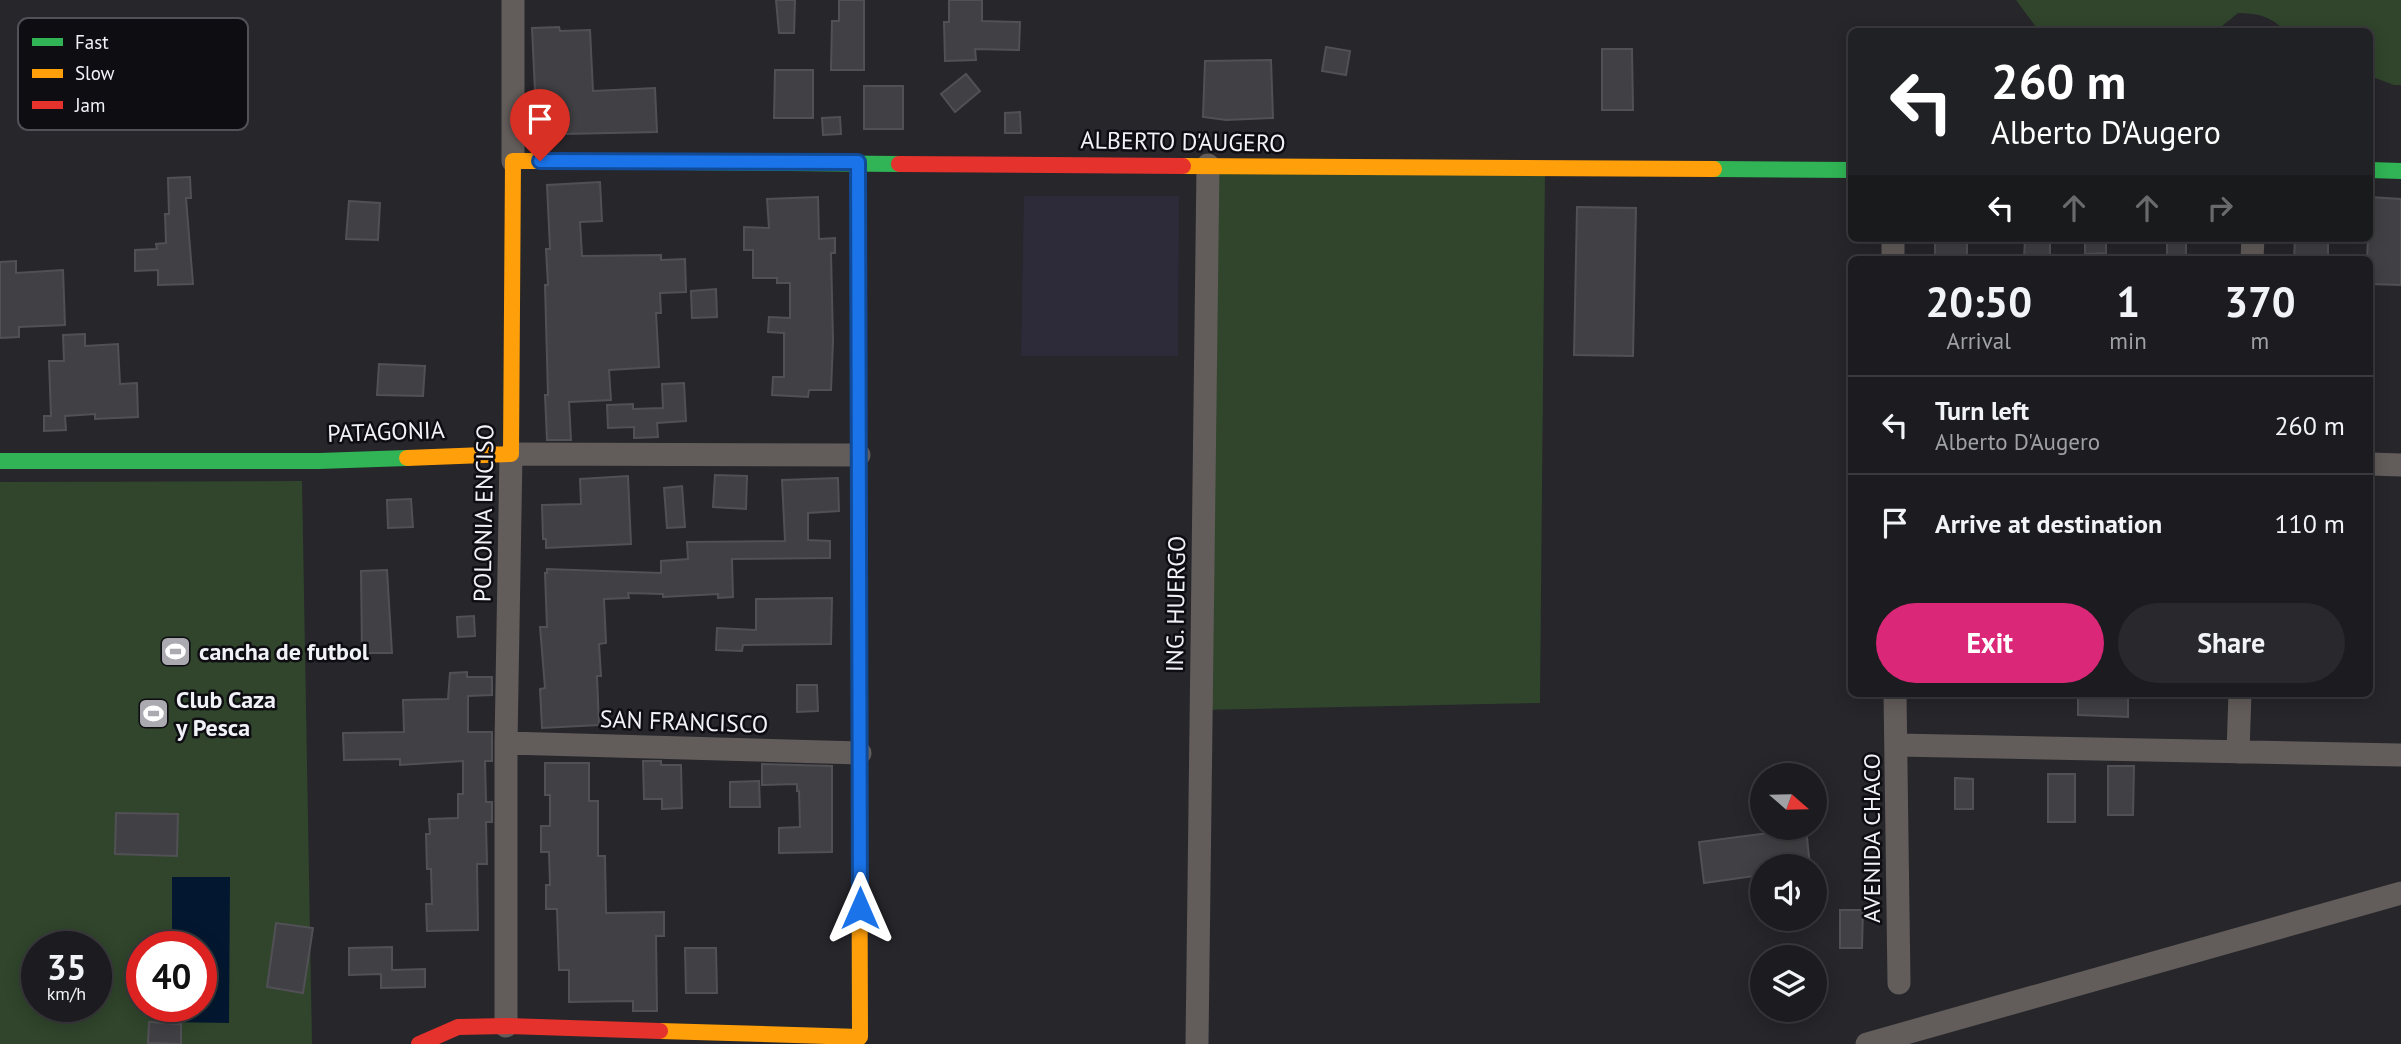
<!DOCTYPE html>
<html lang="en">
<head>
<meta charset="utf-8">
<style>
	:root { --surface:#1c1c20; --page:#29292d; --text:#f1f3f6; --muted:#a0a1a5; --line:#3a3a3e; --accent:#db2777 }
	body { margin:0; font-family:"PT Sans",sans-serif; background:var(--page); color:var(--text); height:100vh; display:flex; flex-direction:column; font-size:26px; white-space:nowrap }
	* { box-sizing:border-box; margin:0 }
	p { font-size:23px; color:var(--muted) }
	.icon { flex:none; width:38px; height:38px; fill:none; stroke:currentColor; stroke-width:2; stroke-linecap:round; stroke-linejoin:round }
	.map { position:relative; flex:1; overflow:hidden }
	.details { position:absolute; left:1848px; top:256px; width:525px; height:441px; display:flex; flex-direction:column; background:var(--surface); border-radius:10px; box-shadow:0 4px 18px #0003,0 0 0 2px var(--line) }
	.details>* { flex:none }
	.top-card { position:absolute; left:1848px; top:28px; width:525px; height:214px; border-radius:10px; box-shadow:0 4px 18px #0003,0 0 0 2px var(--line); background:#202124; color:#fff; overflow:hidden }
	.needle { width:46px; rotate:110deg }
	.controls { position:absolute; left:1750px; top:763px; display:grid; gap:14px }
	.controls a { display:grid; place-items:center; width:77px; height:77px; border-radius:50%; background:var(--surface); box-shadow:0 4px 18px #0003,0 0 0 2px var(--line); font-size:35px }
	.speed { position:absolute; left:21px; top:931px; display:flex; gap:14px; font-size:35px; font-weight:700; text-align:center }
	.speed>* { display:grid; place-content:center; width:91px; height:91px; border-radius:50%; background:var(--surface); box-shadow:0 4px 18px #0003,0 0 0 2px var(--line); line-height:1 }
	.speed small { font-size:18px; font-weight:400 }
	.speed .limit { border:10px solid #d22; background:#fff; color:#111 }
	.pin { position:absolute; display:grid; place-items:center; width:60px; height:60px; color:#fff; margin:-72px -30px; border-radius:50% 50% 50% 0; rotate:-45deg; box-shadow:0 0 7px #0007 }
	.pin .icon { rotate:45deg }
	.me { position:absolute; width:77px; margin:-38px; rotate:0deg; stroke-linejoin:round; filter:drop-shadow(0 0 5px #0008) }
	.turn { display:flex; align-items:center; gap:24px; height:147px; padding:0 28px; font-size:32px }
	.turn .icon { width:91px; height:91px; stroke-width:2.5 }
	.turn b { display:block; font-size:49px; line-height:60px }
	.lanes { display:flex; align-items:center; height:66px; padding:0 28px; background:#0003; justify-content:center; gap:35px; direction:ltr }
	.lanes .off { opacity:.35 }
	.eta { display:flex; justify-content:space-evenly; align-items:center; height:119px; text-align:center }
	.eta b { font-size:42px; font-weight:600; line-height:49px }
	.action { display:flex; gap:14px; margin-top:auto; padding:14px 28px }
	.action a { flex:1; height:80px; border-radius:42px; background:var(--accent); color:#fff; font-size:28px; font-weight:600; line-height:80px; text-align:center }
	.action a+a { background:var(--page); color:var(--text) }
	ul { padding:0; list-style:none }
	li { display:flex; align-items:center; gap:21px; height:98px; padding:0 28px; border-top:2px solid var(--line) }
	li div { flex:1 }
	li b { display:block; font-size:26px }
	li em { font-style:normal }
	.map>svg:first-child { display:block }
</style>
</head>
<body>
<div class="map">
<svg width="2401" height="1044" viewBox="0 0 2401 1044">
	<rect width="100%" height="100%" fill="#26262b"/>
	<path fill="#2d2b3a" d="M1024,196H1179L1178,356H1021Z"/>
	<path fill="#30452c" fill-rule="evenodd" d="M2016,0H2401V85H2394L2370,76V32L2285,31C2271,16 2257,13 2238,13L2216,31H2039Z
		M1208,165L1545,168L1540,703L1201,710Z
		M302,481L312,1044H0V482ZM37,947H96V1006H37ZM142,947H201V1006H142Z"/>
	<path fill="#031830" d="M172,877H230L229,1023L171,1022V1006H201V947H172Z"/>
	<path fill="#414145" stroke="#515055" stroke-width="2" d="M776,0H795L794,33H779Z
		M839,0H864V70H831L832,21H839Z
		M949,0H982V21L1020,22L1019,50L975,49L976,60L945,61L944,22H949Z
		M559,27L560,31L590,30L593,91L655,88L657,132L564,134L563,110L536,112L532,28Z
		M1326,47L1350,51L1346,75L1322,71Z
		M1602,49H1632L1633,110H1602Z
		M1271,60L1273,118L1226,120L1203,117L1205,61Z
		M775,70H813V118H774Z
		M966,74L980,91L955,112L941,94Z
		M864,86H903V129H864Z
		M1020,112L1021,133H1005V113Z
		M840,117L841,134L823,135L822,118Z
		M190,177L191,198H186L193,284L158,285V270L135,271V250L157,249L156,244L166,243L165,214H169L168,178Z
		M600,182L602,221L580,222L582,256L661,255V260L685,259L686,292L660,293L661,313H656L659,367L609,370L611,400L569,402L571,440H547L545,395H548L545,285H548L546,249H550L547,185Z
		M818,197L819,239L835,238V253H831L833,341L831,390H809L808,397L772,395L773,377H784V333L768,332L769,317L790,318V283H777V278H753V250H744V227L769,228L767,199Z
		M2370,197L2401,199V285L2370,284V259H2367Z
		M349,201L380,203L378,240L346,239Z
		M1577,207L1636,208L1633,356L1574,355Z
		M1935,238H1967V259H1935Z
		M2025,238H2050V259H2024Z
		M2085,238H2106V253L2085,254Z
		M2167,238H2186V259H2167Z
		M2295,238H2328V259H2294Z
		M16,261V273L63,270L65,325L19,327V337L0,338V262Z
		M716,289L717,317L692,318L691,291Z
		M85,334V346L118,344L120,384L137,383L138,417L95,419V414L65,416L66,430L44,431V416H51L49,361H64L63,335Z
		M379,364L425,366L423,396L377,395Z
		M684,383L686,421L657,423L658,437L634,438V427L608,428L607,405L633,404V409L663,408L662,384Z
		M715,475L747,476L746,509L713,507Z
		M628,476L631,544L546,548V539H543L542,505L581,504L580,479Z
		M838,478L839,511L808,513V540L830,541V558L732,559L733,597L718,598V594L663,597V594L628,593L629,598L604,599L606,643L599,644L601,676H597L599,725L542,728L540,689L545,688L540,627H547L545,573H547V569L661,573V561L688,559L687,542L785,541L782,480Z
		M682,486L685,527L667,528L664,488Z
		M411,499L413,527L388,528L387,500Z
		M387,570L392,653H362L361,571Z
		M832,598L831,644L743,645L742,651L716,650L717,628L756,630V599Z
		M474,616L475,636L458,637L457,617Z
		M467,672V677H492V695L468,696V732H492V761H485L486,802H492V822H486L487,864H477L478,930L427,931L426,904H432L431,869H427L426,834H430L429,819L458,818V794H463V761L400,765V759L344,760L343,733L404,732L403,700L448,699L450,673Z
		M797,685H817L818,711L797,712Z
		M2078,693H2128V717L2078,715Z
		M643,761H661V765H681L682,808L662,809V799H644Z
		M545,763H589V801H598V856H605L606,913L664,912V936H656L657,1011H633V1001L569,1002V970H559L557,909H546V885H550L549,852H541V826H550V795H545Z
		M762,764L832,766V852L779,853V828L800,827L799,791H797V784L762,785Z
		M2108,766H2134L2133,815H2108Z
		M2048,774H2075V822H2048Z
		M1955,778L1973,779V809H1955Z
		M759,781L760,807H730V782Z
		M116,813L178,814L177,856L115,854Z
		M1806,828L1810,866H1762V875L1704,883L1699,842Z
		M1840,910H1863L1862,948H1840Z
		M276,923L313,928L303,993L267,987Z
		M392,947V970L425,969V987L381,988V974L349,975V948Z
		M685,948H716L717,993H686Z
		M149,1022L181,1024V1044L148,1043Z"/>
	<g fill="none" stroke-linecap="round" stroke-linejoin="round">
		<path stroke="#625c5a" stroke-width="23" d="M513,0V161
			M1893,259V238
			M2252,259L2253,238
			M2370,464L2401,465
			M1895,693L1899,983
			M506,743L860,753
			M1897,745L2401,755
			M2238,752L2240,693
			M506,1026V743L511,454L859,455
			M1197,1044L1208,165
			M1867,1044L2401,893"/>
		<path stroke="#30b455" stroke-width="16" d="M556,161L899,164
			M858,162L859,711
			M1714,169L1852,170
			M2370,170L2401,171
			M0,461H319L407,458"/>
		<path stroke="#ff9f0a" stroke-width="16" d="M1183,166L1714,169
			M407,458L511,454L513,161H556
			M660,1031L860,1037L859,711"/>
		<path stroke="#e5322d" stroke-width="16" d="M899,164L1183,166
			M419,1044L458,1027L506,1026L660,1031"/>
	</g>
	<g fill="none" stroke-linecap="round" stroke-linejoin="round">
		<defs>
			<path id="route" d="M540,161L858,162L860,908"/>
		</defs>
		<use href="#route" stroke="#114b97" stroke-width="18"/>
		<use href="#route" stroke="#1a73e8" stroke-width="12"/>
	</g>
	<defs>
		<symbol id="stadium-square" viewBox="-11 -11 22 22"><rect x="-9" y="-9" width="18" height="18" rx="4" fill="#aaaab0" stroke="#0e0d12"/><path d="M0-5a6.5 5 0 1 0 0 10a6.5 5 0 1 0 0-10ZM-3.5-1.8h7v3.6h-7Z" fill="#fff"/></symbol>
	</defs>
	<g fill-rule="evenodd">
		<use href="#stadium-square" x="158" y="634" width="35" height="35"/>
		<use href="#stadium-square" x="136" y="696" width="35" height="35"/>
	</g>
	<g text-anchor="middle" stroke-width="5" stroke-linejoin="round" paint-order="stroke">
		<g font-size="24" fill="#f1f1f8" stroke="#0e0d12">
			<text transform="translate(1183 142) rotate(1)" y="8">ALBERTO D'AUGERO</text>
			<text transform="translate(386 432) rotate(-2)" y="8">PATAGONIA</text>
			<text transform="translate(484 513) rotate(-89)" y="8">POLONIA ENCISO</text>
			<text transform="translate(1176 604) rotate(-89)" y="8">ING. HUERGO</text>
			<text transform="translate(684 722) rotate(2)" y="8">SAN FRANCISCO</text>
			<text transform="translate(1872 838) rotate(-90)" y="8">AVENIDA CHACO</text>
		</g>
		<g font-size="24" font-weight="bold" fill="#f1f1f8" stroke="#0e0d12" text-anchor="start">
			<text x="199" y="660">cancha de futbol</text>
			<text x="176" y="708">Club Caza<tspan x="176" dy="28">y Pesca</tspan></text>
		</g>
	</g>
	<rect x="18" y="18" width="230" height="112" rx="10" fill="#0e0d12" stroke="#525157" stroke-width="2"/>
	<rect x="32" y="38" width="31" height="8" fill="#30b455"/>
	<rect x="32" y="69" width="31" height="9" fill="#ff9f0a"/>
	<rect x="32" y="101" width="31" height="8" fill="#e5322d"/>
	<g font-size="19" fill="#f1f1f8">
		<text x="75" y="49">Fast</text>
		<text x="75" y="80">Slow</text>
		<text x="75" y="112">Jam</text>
	</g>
</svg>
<div class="controls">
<a><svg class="needle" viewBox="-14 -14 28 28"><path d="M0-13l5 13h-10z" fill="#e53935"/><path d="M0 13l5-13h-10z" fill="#a0a1a5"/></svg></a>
<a><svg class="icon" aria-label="sound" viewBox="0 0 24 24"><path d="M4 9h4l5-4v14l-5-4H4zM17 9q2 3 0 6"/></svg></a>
<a><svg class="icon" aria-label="layers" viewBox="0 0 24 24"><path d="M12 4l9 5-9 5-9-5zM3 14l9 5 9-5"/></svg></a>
</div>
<div class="speed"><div>35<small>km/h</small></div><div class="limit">40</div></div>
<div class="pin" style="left:540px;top:161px;background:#d93025"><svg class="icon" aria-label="arrive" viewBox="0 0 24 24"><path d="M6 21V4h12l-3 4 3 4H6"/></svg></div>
<svg class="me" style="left:860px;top:908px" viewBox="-20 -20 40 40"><path d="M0-17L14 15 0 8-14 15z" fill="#1a73e8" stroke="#fff" stroke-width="4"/></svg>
<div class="top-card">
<div class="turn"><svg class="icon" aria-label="left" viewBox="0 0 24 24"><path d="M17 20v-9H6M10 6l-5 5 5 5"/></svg><div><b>260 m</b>Alberto D'Augero</div></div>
<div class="lanes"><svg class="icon" aria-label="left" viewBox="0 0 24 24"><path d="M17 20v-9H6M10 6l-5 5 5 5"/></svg><svg class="icon off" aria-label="ahead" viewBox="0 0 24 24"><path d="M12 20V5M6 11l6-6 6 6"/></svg><svg class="icon off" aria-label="ahead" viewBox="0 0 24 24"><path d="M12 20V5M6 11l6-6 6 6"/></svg><svg class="icon off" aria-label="right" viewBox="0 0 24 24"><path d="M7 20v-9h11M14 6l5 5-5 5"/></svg></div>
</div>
<section class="details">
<div class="eta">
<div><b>20:50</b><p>Arrival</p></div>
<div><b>1</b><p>min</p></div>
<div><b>370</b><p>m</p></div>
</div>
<ul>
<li><svg class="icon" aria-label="left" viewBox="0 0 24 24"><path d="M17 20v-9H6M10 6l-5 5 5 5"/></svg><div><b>Turn left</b><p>Alberto D'Augero</p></div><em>260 m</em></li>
<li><svg class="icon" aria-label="arrive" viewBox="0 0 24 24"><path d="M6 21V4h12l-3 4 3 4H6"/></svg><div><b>Arrive at destination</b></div><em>110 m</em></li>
</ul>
<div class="action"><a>Exit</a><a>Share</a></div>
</section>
</div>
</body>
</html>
